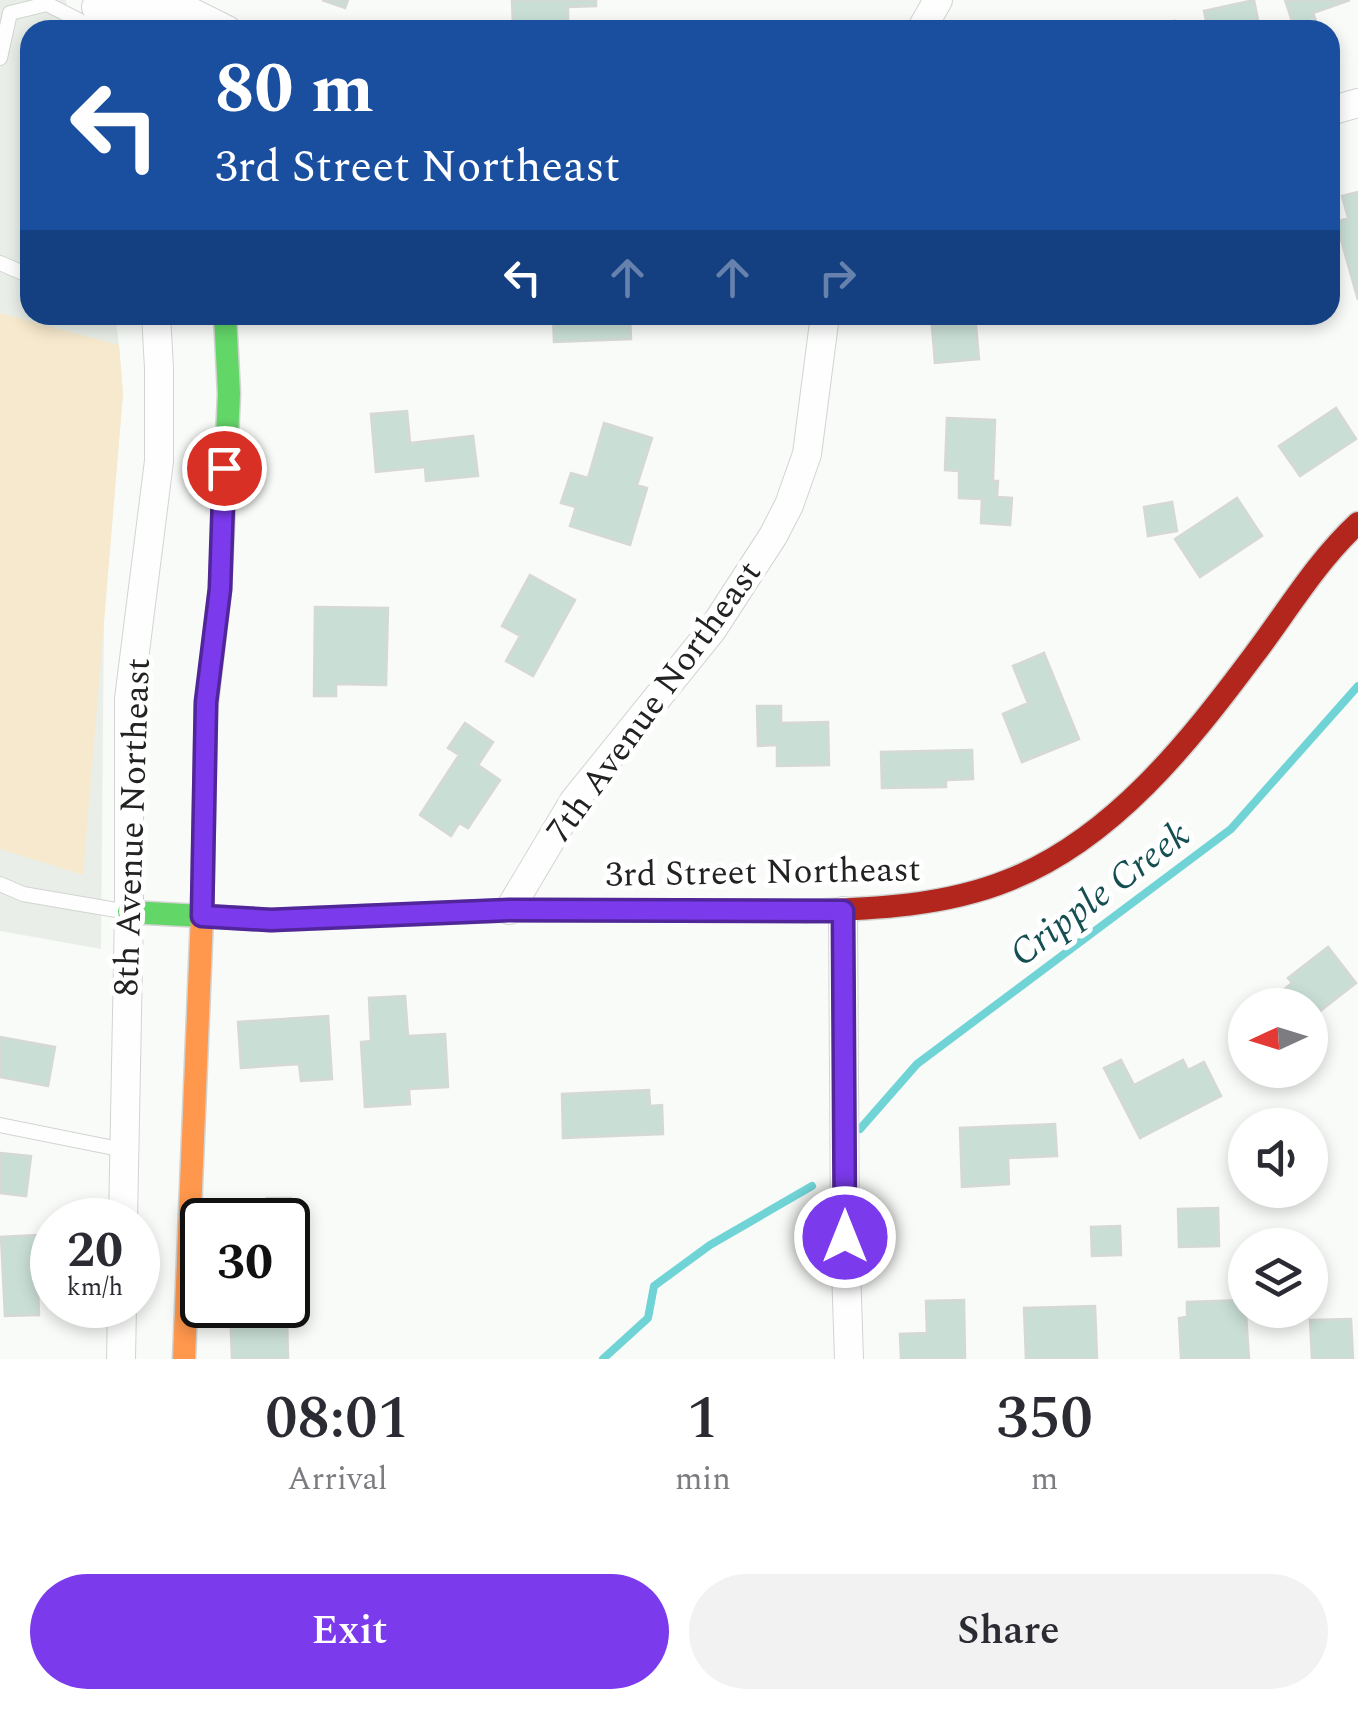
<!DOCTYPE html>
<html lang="en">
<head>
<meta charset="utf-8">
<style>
	:root { --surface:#fff; --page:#f2f2f3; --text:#2b2b33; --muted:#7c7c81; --accent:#7c3aed }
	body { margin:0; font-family:Spectral,serif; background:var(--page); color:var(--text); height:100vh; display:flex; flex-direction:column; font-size:38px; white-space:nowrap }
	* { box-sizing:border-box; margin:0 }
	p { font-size:32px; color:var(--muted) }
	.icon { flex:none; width:55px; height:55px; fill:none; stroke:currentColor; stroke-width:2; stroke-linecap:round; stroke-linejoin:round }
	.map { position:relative; height:1359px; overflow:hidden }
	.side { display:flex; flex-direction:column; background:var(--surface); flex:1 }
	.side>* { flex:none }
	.hud { position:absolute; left:20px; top:20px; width:1320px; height:305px; border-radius:30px; box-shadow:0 5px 15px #0003; background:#1a4fa0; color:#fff; overflow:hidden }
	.needle { width:65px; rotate:266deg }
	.fabs { position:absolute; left:1228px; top:988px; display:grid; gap:20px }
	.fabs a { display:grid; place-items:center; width:100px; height:100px; border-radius:50%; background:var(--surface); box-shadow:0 5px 15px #0003; font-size:50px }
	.speed { position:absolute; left:30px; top:1198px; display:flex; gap:20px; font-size:50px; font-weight:700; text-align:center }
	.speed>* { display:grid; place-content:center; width:130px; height:130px; border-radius:50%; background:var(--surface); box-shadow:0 5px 15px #0003; line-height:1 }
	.speed small { font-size:25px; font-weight:400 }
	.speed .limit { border:5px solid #111; border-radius:15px; background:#fff; color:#111 }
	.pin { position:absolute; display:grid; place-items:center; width:85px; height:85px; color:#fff; margin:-42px; border:5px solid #fff; border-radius:50%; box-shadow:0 2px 10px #0007 }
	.me { position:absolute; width:110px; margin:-55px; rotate:0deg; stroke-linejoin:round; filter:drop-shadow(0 0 8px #0008) }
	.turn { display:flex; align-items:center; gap:35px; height:210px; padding:0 30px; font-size:45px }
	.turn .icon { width:130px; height:130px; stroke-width:2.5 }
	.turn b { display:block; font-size:70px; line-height:85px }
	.lanes { display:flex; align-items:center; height:95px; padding:0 30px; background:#0003; justify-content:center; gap:50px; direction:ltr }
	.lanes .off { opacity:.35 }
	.eta { display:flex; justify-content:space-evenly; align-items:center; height:170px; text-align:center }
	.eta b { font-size:60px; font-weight:600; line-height:70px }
	.button { display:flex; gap:20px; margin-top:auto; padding:20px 30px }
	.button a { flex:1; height:115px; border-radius:60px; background:var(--accent); color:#fff; font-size:40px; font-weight:600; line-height:115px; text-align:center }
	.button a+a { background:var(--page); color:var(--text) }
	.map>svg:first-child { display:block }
</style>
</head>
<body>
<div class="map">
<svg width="1358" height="1359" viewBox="0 0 1358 1359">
	<rect width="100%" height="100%" fill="#f9fbf8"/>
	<path fill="#e9efe8" d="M0,0H66L71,30H30V315H115L119,345L123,394L104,611L101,949L0,931Z"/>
	<path fill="#f6e9cd" d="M0,313L119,345L123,394L83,875L0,849Z"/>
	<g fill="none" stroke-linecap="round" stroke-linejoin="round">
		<path stroke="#70d4d6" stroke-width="8" d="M860,1129L917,1064L1231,829L1358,686
			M603,1359L648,1318L654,1286L710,1245L812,1186"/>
	</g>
	<path fill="#c9dfd6" stroke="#d6d8d6" stroke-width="2.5" d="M322,0H348L345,8Z
		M512,0H596V6L568,7V23L513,25Z
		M1254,0L1260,30H1208L1204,11Z
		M1285,0H1350L1313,13L1317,24L1298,30H1295Z
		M1175,21L1176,30H1118L1117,28Z
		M1071,23L1072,30H1013L1012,26Z
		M1358,192V300L1336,222L1348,218L1342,196Z
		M553,315H630L631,339L554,342Z
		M683,315H717V319Z
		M931,315H975L979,359L935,363Z
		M1336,408L1356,439L1300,476L1279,446Z
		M407,411L410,443L473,436L478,476L426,481L425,467L376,472L371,414Z
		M947,418L995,420L993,481H998L997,497L1012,498L1010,525L981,523L982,499L959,498V471L945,470Z
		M604,423L652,438L637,485L647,488L630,545L570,526L576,507L561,503L571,473L588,478Z
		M1237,498L1262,536L1200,577L1175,539Z
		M1172,502L1177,531L1148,536L1144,507Z
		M530,575L575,600L533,676L506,661L520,636L502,626Z
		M315,607L388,608L386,685L336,684V696H314Z
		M1044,653L1079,739L1022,762L1003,714L1028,703L1013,666Z
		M757,706H781V723L828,722L829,765L777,766V745L758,746Z
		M465,723L493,742L478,765L500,780L468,828L459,823L451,836L420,815L459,755L448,748Z
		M972,750L973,779L946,780V787L882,788L881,752Z
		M1328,947L1356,983L1310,1019V1005H1264L1292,983L1288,978Z
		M405,996L408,1036L445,1034L448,1087L409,1089L410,1104L365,1107L361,1042L371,1041L369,998Z
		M328,1016L332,1079L301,1081L299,1064L241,1068L238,1022Z
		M0,1037L55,1047L48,1086L0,1077Z
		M1121,1060L1134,1085L1183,1060L1188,1070L1204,1062L1221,1096L1140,1138L1104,1068Z
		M649,1090L650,1106L662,1105L663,1134L563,1138L562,1094Z
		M1055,1124L1057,1156L1008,1158L1009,1184L962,1187L960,1128Z
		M0,1153L31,1156L26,1196L0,1193Z
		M267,1198H291L292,1229H288V1220H267Z
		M1218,1208L1219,1246L1179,1247L1178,1209Z
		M1120,1226L1121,1255L1092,1256L1091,1227Z
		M36,1235L39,1315L5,1316L1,1237Z
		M964,1300L965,1359H901L900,1334L927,1333L926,1301Z
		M1245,1300L1249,1359H1181L1179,1318L1187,1317V1302Z
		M230,1305H275V1318H287L288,1359H232Z
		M1095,1306L1097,1359H1026L1024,1308Z
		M1351,1319L1353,1359H1312L1310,1320Z"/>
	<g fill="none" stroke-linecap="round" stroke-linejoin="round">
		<defs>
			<path id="lane" d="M0,58L10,13L47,4L98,30
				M0,263L30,276
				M0,884L23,894L128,912
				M0,1125L124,1150"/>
			<path id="street" d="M96,7L139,10L181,7L227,30
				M921,30L938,0
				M1330,111L1358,103
				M509,910L574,801L712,630L773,536L789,505L807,454L825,315
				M843,911L845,1237L849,1359
				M123,1220L129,912V699L159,461V368L156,315
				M121,1359L122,1305"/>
			<path id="fast" d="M206,709L220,589L229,394L225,315
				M129,912L272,920L514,910L806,911"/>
			<path id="slow" d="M184,1359L202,916L206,709"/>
			<path id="jam" d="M806,911C874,909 945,906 1009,880C1113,839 1189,742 1254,655C1288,610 1316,562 1358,523"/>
		</defs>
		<use href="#lane" stroke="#d2d4d2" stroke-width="16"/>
		<use href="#street" stroke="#d2d4d2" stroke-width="30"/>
		<use href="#fast" stroke="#d2d4d2" stroke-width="25"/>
		<use href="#slow" stroke="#d2d4d2" stroke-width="25"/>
		<use href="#jam" stroke="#d2d4d2" stroke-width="25"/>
		<use href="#lane" stroke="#fefefe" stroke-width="14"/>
		<use href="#street" stroke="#fefefe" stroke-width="28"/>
		<use href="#fast" stroke="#63d668" stroke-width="22"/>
		<use href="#slow" stroke="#ff974d" stroke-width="22"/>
		<use href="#jam" stroke="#b3261e" stroke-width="22"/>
	</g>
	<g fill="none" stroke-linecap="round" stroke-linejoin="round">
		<defs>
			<path id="route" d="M224,468L220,589L206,702L202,916L271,920L509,910L843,911L845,1237"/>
		</defs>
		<use href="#route" stroke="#51269a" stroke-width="25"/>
		<use href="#route" stroke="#7c3aed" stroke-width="18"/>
	</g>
	<g text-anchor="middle" stroke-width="10" stroke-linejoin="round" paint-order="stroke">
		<g font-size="35" fill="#212321" stroke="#fff">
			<text transform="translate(653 701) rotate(-54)" y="12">7th Avenue Northeast</text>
			<text transform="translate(131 827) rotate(-88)" y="12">8th Avenue Northeast</text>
			<text transform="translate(763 871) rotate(-1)" y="12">3rd Street Northeast</text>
		</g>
		<g font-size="38" font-style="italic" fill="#154f51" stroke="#fff">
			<text transform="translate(1099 893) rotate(-37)" y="13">Cripple Creek</text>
		</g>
	</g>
</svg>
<div class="fabs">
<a><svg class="needle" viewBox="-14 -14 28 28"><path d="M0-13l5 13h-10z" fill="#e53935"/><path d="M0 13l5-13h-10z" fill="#7c7c81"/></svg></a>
<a><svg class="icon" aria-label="sound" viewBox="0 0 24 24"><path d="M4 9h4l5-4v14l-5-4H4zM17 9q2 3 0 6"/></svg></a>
<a><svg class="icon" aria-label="layers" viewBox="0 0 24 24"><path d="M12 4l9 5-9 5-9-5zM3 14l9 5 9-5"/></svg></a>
</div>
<div class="speed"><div>20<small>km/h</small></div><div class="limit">30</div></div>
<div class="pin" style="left:224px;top:468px;background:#d93025"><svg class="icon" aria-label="arrive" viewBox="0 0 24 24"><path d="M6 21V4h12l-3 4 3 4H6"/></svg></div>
<svg class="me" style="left:845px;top:1237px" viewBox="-20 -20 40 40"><circle r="17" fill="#7c3aed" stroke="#fff" stroke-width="3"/><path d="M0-11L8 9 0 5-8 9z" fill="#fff"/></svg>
<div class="hud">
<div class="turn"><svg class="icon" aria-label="left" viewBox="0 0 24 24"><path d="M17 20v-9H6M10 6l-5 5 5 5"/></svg><div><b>80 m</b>3rd Street Northeast</div></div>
<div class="lanes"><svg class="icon" aria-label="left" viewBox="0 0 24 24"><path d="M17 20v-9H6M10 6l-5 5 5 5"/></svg><svg class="icon off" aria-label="ahead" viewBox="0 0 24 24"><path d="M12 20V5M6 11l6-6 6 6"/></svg><svg class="icon off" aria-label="ahead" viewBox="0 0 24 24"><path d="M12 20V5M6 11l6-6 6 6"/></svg><svg class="icon off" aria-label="right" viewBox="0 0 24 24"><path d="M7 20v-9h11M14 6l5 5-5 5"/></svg></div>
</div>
</div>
<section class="side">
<div class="eta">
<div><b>08:01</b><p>Arrival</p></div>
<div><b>1</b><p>min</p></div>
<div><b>350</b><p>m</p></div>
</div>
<div class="button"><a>Exit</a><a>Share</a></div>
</section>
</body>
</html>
